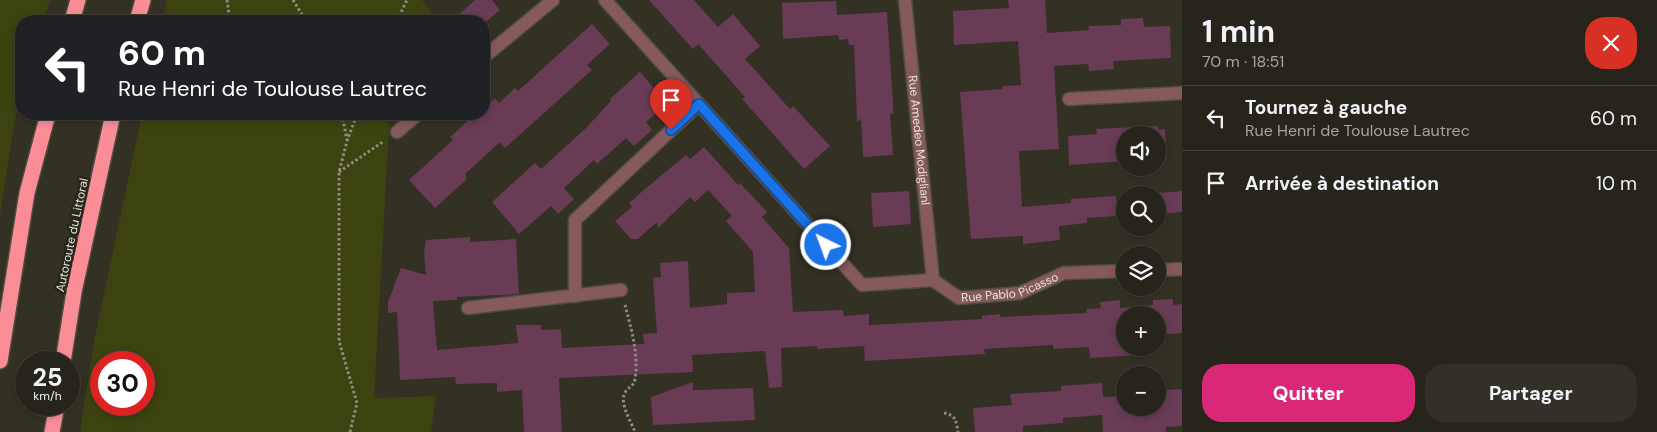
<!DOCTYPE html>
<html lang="fr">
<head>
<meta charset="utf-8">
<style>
	:root { --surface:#26241b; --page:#323028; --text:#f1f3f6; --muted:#a4a4a3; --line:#42413a; --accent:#db2777 }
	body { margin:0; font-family:"DM Sans",sans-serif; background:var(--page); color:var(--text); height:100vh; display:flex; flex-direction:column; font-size:19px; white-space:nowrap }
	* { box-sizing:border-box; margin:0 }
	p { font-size:16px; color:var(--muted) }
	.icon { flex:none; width:28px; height:28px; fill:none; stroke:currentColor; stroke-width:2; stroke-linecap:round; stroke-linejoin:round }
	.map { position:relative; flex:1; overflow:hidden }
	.drawer { display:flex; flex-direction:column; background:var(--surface); width:475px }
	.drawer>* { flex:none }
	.hud { position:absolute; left:15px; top:15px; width:475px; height:105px; border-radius:20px; box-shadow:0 2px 8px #0003,0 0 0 1px var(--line); background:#202124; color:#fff; overflow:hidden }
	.controls { position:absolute; left:1116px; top:126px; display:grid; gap:10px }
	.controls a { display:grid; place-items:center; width:50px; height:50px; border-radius:50%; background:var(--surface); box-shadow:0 2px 8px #0003,0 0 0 1px var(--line); font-size:25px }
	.speed { position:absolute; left:15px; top:351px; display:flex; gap:10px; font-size:25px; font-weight:700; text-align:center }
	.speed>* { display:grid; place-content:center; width:65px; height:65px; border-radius:50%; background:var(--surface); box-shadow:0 2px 8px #0003,0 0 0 1px var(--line); line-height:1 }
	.speed small { font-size:12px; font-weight:400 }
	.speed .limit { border:8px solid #d22; background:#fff; color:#111 }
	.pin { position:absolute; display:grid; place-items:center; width:42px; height:42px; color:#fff; margin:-51px -21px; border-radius:50% 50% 50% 0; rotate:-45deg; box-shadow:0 0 5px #0007 }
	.pin .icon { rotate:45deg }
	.me { position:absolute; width:55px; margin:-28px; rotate:318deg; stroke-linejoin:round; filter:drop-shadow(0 0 4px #0008) }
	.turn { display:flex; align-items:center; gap:18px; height:105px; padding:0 20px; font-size:22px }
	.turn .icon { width:65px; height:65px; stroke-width:2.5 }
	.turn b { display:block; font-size:35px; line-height:42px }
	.round { display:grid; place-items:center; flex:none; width:52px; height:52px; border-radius:20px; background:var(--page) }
	.headline { display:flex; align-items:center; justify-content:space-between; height:85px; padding:0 20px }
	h1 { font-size:30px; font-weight:700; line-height:38px }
	.cta { display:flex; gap:10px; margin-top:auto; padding:10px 20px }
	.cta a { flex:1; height:58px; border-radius:20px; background:var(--accent); color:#fff; font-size:20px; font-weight:700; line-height:58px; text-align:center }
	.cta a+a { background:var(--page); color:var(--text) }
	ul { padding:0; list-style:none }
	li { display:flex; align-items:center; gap:15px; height:65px; padding:0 20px; border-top:1px solid var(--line) }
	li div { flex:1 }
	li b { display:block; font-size:19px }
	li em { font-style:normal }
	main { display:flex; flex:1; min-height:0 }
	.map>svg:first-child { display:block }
</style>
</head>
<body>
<main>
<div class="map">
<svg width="1182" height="432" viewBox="0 0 1182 432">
	<rect width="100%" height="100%" fill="#333024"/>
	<path fill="#3c4310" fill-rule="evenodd" d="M0,0H50L44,21H21V97L15,118L0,215Z
		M167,0H422L438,21H162Z
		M142,114H381L391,126L389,129L374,398L436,396L431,432H80L94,341ZM101,362H144V405H101Z"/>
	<path fill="#693b55" d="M475,0H492L500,10L487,21H451Z
		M649,0H694L718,27L733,14L760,46L745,59L790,109L793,106L830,146L804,169L742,99L745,97L698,44L693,49Z
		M1008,0H1045L1047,33L1089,30L1088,26L1121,25V19L1143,18L1144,27L1170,26L1171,58L1113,61L1114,69L1089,71L1088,64L1054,66L1059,149L1019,151L1022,207L1071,203V199L1116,196L1117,216L1087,218V223L1059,226L1060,240L1023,244V236L971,239L960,92L1003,89V86L1021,85L1018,41L954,45L953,11L1009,8Z
		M836,1L837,15L887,12L893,102V114H890L893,155L863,157L861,119L857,122L854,45H849L848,39L839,40L838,35L783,39L782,3Z
		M592,24L610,44L587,65L592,70L505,148L500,142L466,173V180L435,208L409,180L453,140L450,137L469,120L478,114H484V108L495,98L499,103L515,88L518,91Z
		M640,72L667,103L646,122L652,130L634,146L626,138L597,164L594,160L564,188L574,199L558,214L551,206L519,234L492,202L535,163L541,169L586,128L611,101L610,99Z
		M1158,126L1159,130L1165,129L1167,159H1158V135H1125V161L1069,165L1068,136L1097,134L1096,129Z
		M704,147L738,185L740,183L767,212L762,217L789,248L793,312L843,310L844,316L869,314V325L982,319V316L1000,314V317L1087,313L1086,309L1101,308L1100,302L1120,300V308L1153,305V300L1173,299V305L1182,304V333L1158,335V315H1125V348H1153L1154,354L1090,358L1089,347L1053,349V345L984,349L985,354L865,361L864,346L817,349V346L781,348L782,387L769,388L765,351L692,355L693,372L559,378L562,432H524L522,390L497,392V383L456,384L455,377L400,380L397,312L388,313V302L401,268L426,275L424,252L426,240L470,237V242L516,239L519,294L457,297V300L433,301L437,350L518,343L516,325H541V330L561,329L562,348L644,344L643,334L657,333L653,278L661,277L660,263L688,261L690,308L727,304V293L755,292L753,252L726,221L732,216L708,190L695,202L690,197L658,228L657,222L638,239H631L615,221L632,207L629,203L645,189L686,155L690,159Z
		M909,191L911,224L873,227L871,193Z
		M1182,191V212L1158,214V193Z
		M693,382V390H698L753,388L755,420L653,425L651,397Z
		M1102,383L1103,397L1125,396V408H1158V394H1164L1163,390L1182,389V426L1166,427V432H1103L1102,415L1063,418V423L1023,426V432H975L973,408L1012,405L1010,394L1061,391V386Z"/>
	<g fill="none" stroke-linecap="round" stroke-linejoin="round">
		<defs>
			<g id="minor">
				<path id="s1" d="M605,0L862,285L933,280L959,298L1020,293L1064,273L1125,271"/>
				<path id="s2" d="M905,0L933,280"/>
				<path d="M484,57L553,0"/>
				<path d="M1069,99L1182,93"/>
				<path d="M397,132L418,114"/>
				<path d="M1158,270L1182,269"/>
				<path d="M575,296V220L699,104"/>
				<path d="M468,308L621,290"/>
			</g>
			<path id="motorway" d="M72,21L78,0
				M137,21L143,0
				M0,361L27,193L48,114
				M63,362L74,292L113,114
				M52,432L57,405"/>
		</defs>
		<use href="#minor" stroke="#4f4d41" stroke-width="15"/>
		<use href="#motorway" stroke="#4f4d41" stroke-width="18"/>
		<path stroke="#8f8c83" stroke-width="3" stroke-dasharray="2.5 2.5" stroke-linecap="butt" d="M227,0L229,14L237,21
			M293,0L306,21
			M397,21L407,0
			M342,114L347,140
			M339,172L384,141
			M625,305C631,328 639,355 635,379C634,386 630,386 626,391C618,402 631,421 635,432
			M944,413C956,415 956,421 958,432
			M350,432L357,403L339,341V172L347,141L357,114"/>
		<use href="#minor" stroke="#86595c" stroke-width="12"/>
		<use href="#motorway" stroke="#fb8d97" stroke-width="15"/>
	</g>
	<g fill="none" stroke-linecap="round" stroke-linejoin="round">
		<defs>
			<path id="route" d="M671,130L699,104L826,245"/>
		</defs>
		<use href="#route" stroke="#114b97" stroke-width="12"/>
		<use href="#route" stroke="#1a73e8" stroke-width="9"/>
	</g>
	<g text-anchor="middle" stroke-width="5" stroke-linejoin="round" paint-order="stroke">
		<g font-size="12" fill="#e5e3dc" stroke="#29261b">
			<text dy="4" stroke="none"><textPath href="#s2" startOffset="141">Rue Amedeo Modiglianl</textPath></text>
			<text transform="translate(72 235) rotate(-78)" y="4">Autoroute du Littoral</text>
			<text dy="4" stroke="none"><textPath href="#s1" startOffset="539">Rue Pablo Picasso</textPath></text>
		</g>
	</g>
</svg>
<div class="controls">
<a><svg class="icon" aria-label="sound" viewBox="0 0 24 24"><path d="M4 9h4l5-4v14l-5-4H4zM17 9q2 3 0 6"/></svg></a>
<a><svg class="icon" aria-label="search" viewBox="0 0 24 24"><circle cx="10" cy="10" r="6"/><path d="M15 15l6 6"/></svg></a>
<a><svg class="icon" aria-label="layers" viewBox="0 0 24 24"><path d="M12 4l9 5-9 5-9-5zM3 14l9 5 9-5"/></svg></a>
<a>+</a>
<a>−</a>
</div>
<div class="speed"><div>25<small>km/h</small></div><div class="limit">30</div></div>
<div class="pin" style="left:671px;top:130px;background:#d93025"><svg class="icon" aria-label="arrive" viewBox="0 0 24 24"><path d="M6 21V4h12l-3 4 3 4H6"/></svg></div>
<svg class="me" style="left:826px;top:245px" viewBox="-20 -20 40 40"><circle r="17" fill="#1a73e8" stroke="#fff" stroke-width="3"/><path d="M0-11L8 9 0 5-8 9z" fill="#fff"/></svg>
<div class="hud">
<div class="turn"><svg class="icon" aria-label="left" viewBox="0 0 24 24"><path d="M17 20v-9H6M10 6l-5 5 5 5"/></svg><div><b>60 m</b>Rue Henri de Toulouse Lautrec</div></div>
</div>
</div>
<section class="drawer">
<div class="headline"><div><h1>1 min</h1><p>70 m · 18:51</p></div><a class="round" style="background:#d93025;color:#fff"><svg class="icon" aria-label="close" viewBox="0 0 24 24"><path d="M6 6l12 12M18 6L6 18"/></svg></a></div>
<ul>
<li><svg class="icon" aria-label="left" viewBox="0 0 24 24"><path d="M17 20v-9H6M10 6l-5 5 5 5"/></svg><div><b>Tournez à gauche</b><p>Rue Henri de Toulouse Lautrec</p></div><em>60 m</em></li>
<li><svg class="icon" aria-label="arrive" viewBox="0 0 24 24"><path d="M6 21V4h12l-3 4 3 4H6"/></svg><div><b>Arrivée à destination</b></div><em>10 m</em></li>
</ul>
<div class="cta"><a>Quitter</a><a>Partager</a></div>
</section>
</main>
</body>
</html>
